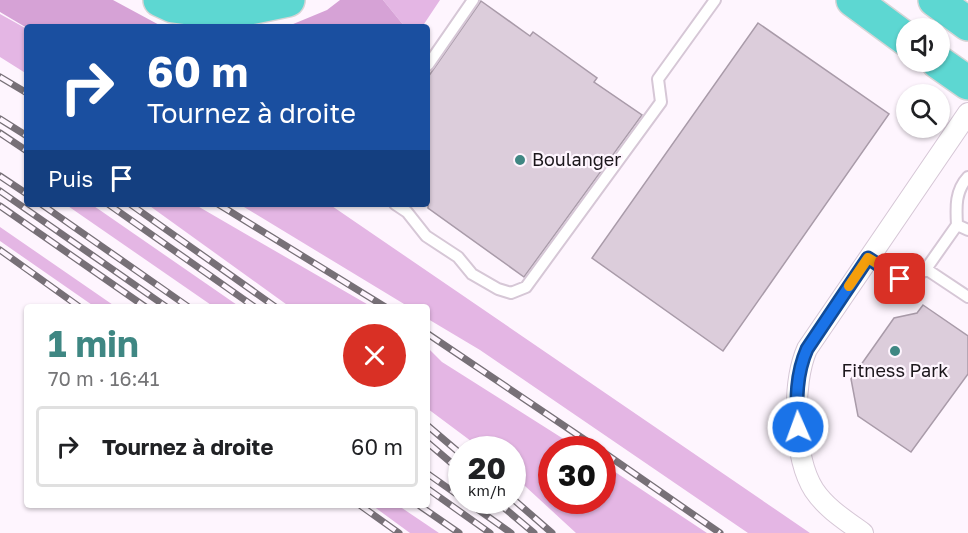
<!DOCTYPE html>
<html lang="fr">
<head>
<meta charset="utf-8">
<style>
	:root { --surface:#fff; --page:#f2f2f2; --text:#202124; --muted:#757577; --line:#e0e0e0; --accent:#3f8783 }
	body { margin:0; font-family:"Golos Text",sans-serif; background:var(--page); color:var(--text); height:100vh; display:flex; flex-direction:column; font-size:22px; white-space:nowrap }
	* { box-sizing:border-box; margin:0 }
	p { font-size:20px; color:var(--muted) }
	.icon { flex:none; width:33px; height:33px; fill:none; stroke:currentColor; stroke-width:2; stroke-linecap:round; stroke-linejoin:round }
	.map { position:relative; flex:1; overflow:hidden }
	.sheet { position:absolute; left:24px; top:304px; width:406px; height:204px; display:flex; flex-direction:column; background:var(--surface); border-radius:6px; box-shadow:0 2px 4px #0004 }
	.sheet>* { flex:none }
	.banner { position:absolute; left:24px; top:24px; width:406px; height:183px; border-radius:6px; box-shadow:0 2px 4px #0004; background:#1a4fa0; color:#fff; overflow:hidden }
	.fabs { position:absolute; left:896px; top:18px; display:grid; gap:12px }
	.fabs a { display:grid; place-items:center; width:54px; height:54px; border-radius:50%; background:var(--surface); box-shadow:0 2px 4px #0004; font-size:30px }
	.speed { position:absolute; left:448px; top:436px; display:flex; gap:12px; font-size:30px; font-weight:700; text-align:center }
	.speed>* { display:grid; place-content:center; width:78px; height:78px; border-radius:50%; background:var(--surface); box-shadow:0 2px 4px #0004; line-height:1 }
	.speed small { font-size:15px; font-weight:400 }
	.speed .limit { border:9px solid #d22; background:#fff; color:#111 }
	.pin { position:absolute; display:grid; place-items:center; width:51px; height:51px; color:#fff; margin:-26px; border-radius:12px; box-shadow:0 3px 9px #0006 }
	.me { position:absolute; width:66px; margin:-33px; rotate:358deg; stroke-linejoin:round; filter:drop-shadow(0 0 4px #0008) }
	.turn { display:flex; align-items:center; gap:21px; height:126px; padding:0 24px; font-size:27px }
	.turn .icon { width:78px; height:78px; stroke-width:2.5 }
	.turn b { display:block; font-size:42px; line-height:51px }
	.then { display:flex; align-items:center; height:57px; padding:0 24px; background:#0003; gap:12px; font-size:22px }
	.round { display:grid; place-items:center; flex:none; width:63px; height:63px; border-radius:32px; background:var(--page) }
	.head { display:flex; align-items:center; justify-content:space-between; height:102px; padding:0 24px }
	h1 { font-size:36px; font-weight:700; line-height:45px; color:var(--accent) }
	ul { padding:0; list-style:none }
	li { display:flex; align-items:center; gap:18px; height:81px; margin:0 12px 9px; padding:0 12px; border:3px solid var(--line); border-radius:6px }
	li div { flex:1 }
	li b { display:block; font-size:22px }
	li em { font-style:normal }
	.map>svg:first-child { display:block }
</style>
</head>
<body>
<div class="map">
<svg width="968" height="533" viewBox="0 0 968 533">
	<rect width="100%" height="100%" fill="#fef5fe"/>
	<path fill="#e4b6e4" d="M383,0H440L422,27H405Z
		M0,14L27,29V74L0,57Z
		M65,204H91L240,307H214Z
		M147,204H194L372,307H290Z
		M239,204H329L810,533H748L480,350L428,319V308L409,307Z
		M0,227L116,307H95L0,241Z
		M428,348L442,362L581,450H552V501H603V464L707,533H576L513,475V450H483L428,409Z
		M373,506H399L439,533H410Z"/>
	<path fill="#d6a2d6" d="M0,0H113L163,27L27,28L0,12Z
		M340,0H383L405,27H286L327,10Z"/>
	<path fill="#dccddb" stroke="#a99ba9" stroke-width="1.5" d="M481,1L530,36L533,32L597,78L594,82L642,115L524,277L428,208V77Z
		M758,23L889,114L723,351L592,258Z
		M923,305L968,336V374L911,452L858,416L851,379L894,318L917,313Z"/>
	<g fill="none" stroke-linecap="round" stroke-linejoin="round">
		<defs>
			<path id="lane" d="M428,65L473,0
				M395,204L407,212L426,236L458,257L472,274L498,289L511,293L526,287L661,102L658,79L715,0
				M957,225C956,207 955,191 968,177
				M868,258L907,284L926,269L957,225L968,230
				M926,269L968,297"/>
			<path id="street" d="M863,533C845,520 826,508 814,490C793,457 792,383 807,349L968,113"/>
			<path id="highway" d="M160,0L173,6L226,13L288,0
				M853,0L906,39
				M935,0L968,24
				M938,62L968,83"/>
		</defs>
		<use href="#lane" stroke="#d6c7d6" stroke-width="14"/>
		<use href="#street" stroke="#d6c7d6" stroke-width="22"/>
		<use href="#highway" stroke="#d6d5d6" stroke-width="36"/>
		<use href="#lane" stroke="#fff" stroke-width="10"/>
		<use href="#street" stroke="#fff" stroke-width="20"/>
		<use href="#highway" stroke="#5dd7d2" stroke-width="33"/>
		<defs>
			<path id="rail" d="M0,77L27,93
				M0,119L27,136
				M0,133L27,151
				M0,176L27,194
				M0,191L168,308
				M41,204L190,308
				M108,204L256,308
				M130,204L277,308
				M218,204L387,308
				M0,206L147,308
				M0,250L81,308
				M428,334L600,450
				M428,426L462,455
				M428,443L462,472
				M603,452L720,533
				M428,474L462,498
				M428,489L490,533
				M513,499L552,533
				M466,501L511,533
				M496,501L534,533
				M361,506L399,533
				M420,506L459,533"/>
		</defs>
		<use href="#rail" stroke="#777077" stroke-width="7"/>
		<use href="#rail" stroke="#fef5fe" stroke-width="4.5" stroke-dasharray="14" stroke-linecap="butt"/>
	</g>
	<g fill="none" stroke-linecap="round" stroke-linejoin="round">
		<defs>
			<path id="route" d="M798,427C796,400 796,374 807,349L868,258L900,279"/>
		</defs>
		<use href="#route" stroke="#114b97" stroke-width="15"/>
		<use href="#route" stroke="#1a73e8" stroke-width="10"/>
		<path stroke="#f59e0b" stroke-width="10" d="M849,286L868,258L878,264"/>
	</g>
	<g fill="#3f8783" stroke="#fef5fe" stroke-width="2">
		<circle cx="520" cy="160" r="6"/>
		<circle cx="895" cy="351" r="6"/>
	</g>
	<g text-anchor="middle" stroke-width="4.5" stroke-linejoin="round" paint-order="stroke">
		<g font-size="18" fill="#1b161b" stroke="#fef5fe" text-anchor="start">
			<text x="532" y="166">Boulanger</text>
			<text x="895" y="377" text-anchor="middle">Fitness Park</text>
		</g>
	</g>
</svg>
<div class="fabs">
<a><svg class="icon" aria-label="sound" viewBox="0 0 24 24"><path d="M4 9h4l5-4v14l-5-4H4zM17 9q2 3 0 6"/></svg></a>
<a><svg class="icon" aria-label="search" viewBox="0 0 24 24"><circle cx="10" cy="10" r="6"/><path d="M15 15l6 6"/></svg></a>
</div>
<div class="speed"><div>20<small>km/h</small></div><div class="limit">30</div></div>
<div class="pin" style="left:900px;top:279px;background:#d93025"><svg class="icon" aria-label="arrive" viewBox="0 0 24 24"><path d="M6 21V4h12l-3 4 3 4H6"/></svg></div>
<svg class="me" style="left:798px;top:427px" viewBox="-20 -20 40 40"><circle r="17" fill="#1a73e8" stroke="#fff" stroke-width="3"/><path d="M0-11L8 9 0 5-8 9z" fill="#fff"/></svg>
<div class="banner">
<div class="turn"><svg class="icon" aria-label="right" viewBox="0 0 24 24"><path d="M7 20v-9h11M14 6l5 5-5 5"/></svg><div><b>60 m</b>Tournez à droite</div></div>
<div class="then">Puis<svg class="icon" aria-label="arrive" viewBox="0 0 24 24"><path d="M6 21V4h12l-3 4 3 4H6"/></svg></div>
</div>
<section class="sheet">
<div class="head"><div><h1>1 min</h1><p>70 m · 16:41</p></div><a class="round" style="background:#d93025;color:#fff"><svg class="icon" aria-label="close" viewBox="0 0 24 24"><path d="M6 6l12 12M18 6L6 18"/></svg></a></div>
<ul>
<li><svg class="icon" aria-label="right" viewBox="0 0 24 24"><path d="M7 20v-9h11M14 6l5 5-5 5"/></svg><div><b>Tournez à droite</b></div><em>60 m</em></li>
</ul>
</section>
</div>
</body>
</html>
